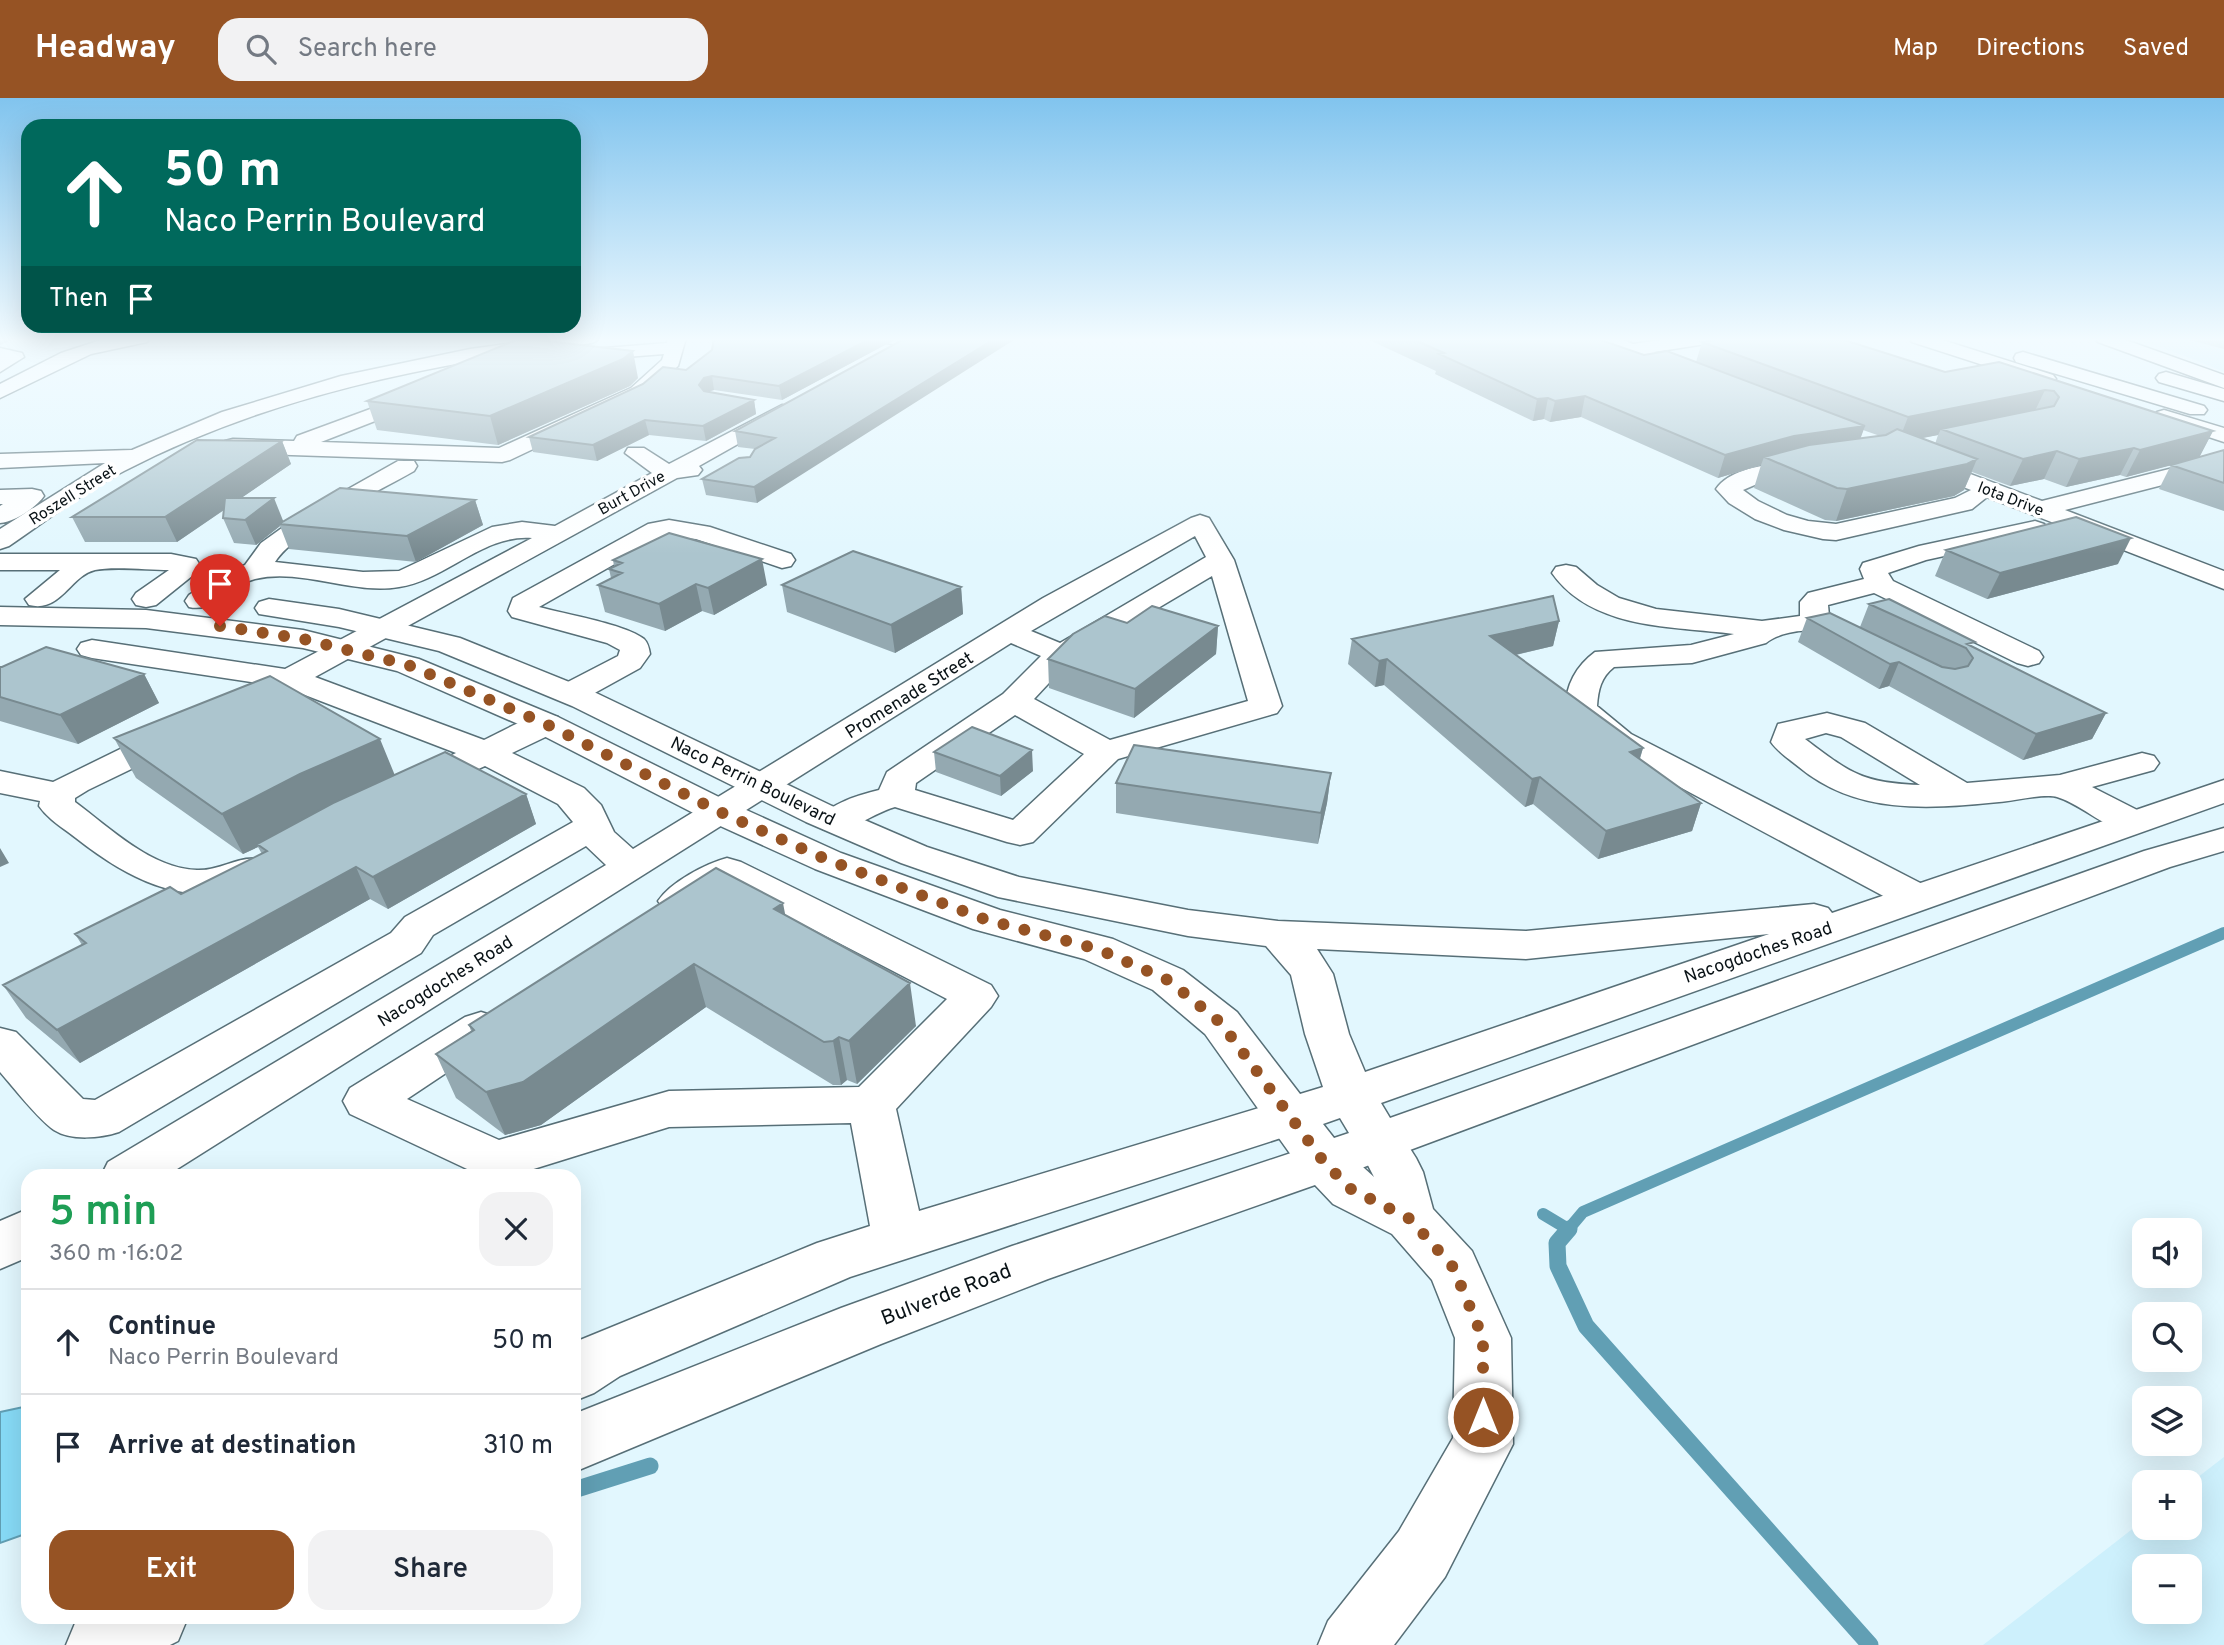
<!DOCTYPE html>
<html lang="en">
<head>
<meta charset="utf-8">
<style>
	:root { --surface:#fff; --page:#f2f2f3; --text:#1f2937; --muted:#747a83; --line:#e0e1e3; --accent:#965324 }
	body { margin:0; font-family:Overpass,sans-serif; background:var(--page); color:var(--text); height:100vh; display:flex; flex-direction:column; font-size:26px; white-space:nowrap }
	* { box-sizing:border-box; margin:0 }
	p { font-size:23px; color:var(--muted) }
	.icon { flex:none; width:38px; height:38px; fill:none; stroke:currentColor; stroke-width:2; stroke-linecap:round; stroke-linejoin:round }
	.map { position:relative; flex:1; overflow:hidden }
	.details { position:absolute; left:21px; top:1071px; width:560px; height:455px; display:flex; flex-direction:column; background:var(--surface); border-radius:21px; box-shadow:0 7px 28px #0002 }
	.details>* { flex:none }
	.top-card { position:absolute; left:21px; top:21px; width:560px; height:214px; border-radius:21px; box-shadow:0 7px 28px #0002; background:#00695c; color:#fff; overflow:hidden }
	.tools { position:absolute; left:2132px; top:1120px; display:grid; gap:14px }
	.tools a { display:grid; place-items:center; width:70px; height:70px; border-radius:14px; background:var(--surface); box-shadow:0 7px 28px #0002; font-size:35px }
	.pin { position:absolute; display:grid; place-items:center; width:60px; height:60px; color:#fff; margin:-72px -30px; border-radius:50% 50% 50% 0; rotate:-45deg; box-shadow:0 0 7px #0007 }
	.pin .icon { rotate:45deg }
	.me { position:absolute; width:77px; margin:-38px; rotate:0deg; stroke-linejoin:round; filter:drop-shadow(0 0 5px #0008) }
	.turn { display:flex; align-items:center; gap:24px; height:147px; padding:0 28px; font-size:32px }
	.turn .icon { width:91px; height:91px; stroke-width:2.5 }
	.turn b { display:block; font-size:49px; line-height:60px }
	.then { display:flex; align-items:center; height:66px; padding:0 28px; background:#0003; gap:14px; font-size:26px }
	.round { display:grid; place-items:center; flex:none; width:74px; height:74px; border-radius:21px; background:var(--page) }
	.head { display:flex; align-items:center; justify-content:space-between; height:119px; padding:0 28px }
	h1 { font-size:42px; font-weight:600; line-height:52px; color:#1e9e55 }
	.button { display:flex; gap:14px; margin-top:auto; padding:14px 28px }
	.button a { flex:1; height:80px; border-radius:21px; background:var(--accent); color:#fff; font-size:28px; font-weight:600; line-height:80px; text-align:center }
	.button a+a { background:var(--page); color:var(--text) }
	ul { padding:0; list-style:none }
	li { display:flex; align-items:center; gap:21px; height:105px; padding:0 28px; border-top:2px solid var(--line) }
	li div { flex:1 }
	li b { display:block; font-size:26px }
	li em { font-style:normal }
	header { display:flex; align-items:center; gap:42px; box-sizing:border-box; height:98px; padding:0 35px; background:var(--accent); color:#fff }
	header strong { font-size:33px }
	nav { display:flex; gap:38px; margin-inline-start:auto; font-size:24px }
	.search { width:490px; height:63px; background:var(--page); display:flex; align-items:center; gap:18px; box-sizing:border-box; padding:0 24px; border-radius:21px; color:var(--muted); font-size:26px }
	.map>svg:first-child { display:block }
</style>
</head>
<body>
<header>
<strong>Headway</strong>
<div class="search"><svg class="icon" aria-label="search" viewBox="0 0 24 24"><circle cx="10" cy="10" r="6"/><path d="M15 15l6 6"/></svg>Search here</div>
<nav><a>Map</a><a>Directions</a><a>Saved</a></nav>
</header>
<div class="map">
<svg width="2224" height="1547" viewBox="0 0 2224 1547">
	<rect width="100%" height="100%" fill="#e2f7fe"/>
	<path fill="#cdf0fc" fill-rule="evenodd" d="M2136,240H2224V274L2200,264Z
		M2224,1359V1547H1983L2144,1422V1430H2189V1386ZM2144,1468H2189V1514H2144Z"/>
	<path fill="#87dbf7" stroke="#619fb4" stroke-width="2" d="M28,1308V1435L0,1445V1314Z"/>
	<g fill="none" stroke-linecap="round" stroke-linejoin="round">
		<path stroke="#619fb4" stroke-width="12" d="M1543,1116L1568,1131
			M1567,1133L1583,1114L2224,835"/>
		<path stroke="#619fb4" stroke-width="17" d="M1569,1131L1557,1145L1558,1168L1586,1228L1870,1547
			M574,1392L650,1368"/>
		<defs>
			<path id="minor" d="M107,240H150L147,244L91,256L0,300V286L61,255Z
				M549,240H601L592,245C430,266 271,297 124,373C83,394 47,422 9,448L0,451V431L105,365L0,370V356L132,352L222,314L341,278L470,251Z
				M668,240H686L678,268L645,298L510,362L502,364L233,355L225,353L222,348L225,343L233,341L294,343L297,338L422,292L429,294L432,298L429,302L321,344L499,350L631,290L662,262L664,256L575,263L568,261L566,257L568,253L667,245Z
				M878,240H915L919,244L910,249L881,244Z
				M1593,240H1618L1633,246L1674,240H1721L1712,245L1654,254L1702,272L1705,276L1702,280L1695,282L1596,244Z
				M2095,240H2120L2224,277V290L2098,244Z
				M0,250L22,255L24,259L0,274Z
				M782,307L789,309L792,313L789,317L699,368L702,372L698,377L677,380L315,579L484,642C506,632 533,613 558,619L562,626L558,633L512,655L584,690L601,707L614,734L633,751L1043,500L1191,420L1200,417L1209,420L1234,462L1282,608L1277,615L1118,661L1033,744L1020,747L1007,744L895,709C870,716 850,737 823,731L818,723C830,705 859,697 879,692L887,674L1003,596L1041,558L1011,545L166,1078H101L108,1064L606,767L586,748L433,837L421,855L119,1034C101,1040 71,1043 54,1032C38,1021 14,990 0,974V930L16,934L83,1001L95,1002L391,835L405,819L573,724L558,706L485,668C461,679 432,700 406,693L400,686L406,679L456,655L292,592C271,603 248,622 224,616L219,609L224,602L257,585L92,560L81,557L77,551L81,545L92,542L285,571L532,440C483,436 446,482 399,489C351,497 302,470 255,481C231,487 215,515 189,509L185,503L189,497L216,479L245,467L261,445L293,422L398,363H414L417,368L414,373C378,394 296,431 275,464L363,474L399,473L492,429L522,424L555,428L652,375L625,355L628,350H644L669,366ZM1195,438L1206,459L1060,545L1031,533ZM1212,478L1248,603L1110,642L1034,601L1076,556L1084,554ZM1015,617L1084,656L1013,722L915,692L916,685Z
				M1920,357L2042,403L2213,360L2221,362L2224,366L2221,372L2065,412L2224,473V491L1987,399L1972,411L1836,442L1823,441L1784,432L1755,421L1729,405L1716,391C1733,366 1781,366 1808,361L1816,363L1819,368L1816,373L1764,383L1743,392L1758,403L1787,417L1808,423L1836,426L1955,400L1971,392L1912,369L1909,364L1912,359Z
				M32,391L41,393L44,398C36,410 14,424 0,425V408L3,406H0V392Z
				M669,422L710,429L791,456L795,462L791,468L782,470L696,441L664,438L539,509C564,516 625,526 644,541C648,545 649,550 650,556L640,570L582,602L571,604L560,602L555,595L560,588L618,558L620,552L607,545L512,519L508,513L513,500L648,426Z
				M2035,423L2044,426L2048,431L2044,436L1926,462L1888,475L1893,483L2039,553L2043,559L2039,565L2028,568L2017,565L1874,495L1828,507L1829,518L1863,533L1868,539L1863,545C1843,550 1834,536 1815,533C1801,531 1776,536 1766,545L1692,565L1614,569C1601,579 1598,592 1597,608L1631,636L1930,790L1936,799L1930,808L1916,811L1902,808L1607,650L1565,611C1566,587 1576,568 1595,554L1691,547L1734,536C1673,528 1592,532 1552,475L1556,469L1566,467L1576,469L1597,487L1619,500L1656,511L1762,523L1800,518V504L1808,495L1864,481L1860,471L1863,465L1919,448Z
				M0,456H171L196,461L202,470L156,507L146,509L136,507L132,501L136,495L169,472C150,472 112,468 95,472C70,478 61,515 29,507L25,501L60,472H0Z
				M1827,615L1865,625L1967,685L2060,677L2142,655L2154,658L2159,665L2154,672L2092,689L2145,716L2150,724L2145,732C2111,740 2087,708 2057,699C2045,695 2013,703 1999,704C1928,711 1857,717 1799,669C1789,661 1778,654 1771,644L1778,626ZM1826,635L1841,639L1920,687C1862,685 1850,675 1805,641Z
				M171,629L183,632L188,639L183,646L88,692L75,700V704C110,730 152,771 197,772C222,773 241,755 266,762L271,770C264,780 256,782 245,787C183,812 123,777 76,740C63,730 48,721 39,708L40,703L0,695V673L53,684L159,632Z
				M727,760L741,764L991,887L998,898L991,909L896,1011L919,1113L1292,1000L1309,1005L1316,1018L1309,1031L850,1179L620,1278L594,1295L574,1303V1245L580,1242L817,1145L870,1128L851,1025L669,1029L511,1078H482L350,1016L343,1003L350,990L465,919L481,914L497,919L503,930L497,941L407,1001L499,1042L669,993L859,989L947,901L729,788C707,802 690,819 664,812L658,803C671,784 705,766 727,760Z
				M1380,1025L1397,1030L1416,1060L1423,1074L1433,1111L1472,1153L1511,1240L1513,1346L1445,1479L1394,1547H1318L1328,1523L1399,1433L1453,1340L1455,1240L1432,1182L1392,1136L1333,1106L1315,1087L1048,1181L881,1246L574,1374V1316L841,1210L1012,1148L1324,1044L1342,1050L1374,1079L1356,1044L1363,1030Z
				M28,1111V1159L0,1171V1123Z
				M84,1519H188L178,1543L170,1547H66L76,1523Z"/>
			<path id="major" d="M269,501L339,511L460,540L594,594L832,708L927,749L1019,779L1188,812L1278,823L1526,833L1814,806L1828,810L1832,815L2224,682V705L1381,1005L1390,1020L2144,753L2224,730V753L2170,769L1324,1084L1306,1078L1205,936L1153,892L1084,861L973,831L815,771L707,722L534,633L397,573L303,550L146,530L0,527V509L146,512L303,532L419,561L558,619L733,706L841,755L1000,812L1113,841L1183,872L1237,914L1300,996L1323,989L1305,936L1291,877L1266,848L1188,838L998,799L901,765L806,724L572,608L439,553L339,529L259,516L255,510L259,504ZM1769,836L1365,974L1349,936L1333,876L1317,851L1526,861ZM1340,1020L1349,1035L1334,1040L1323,1026Z"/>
			<path id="highway" d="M1909,240H1936L2053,277L2056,281L2053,285H2039L1912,244Z
				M2023,254L2204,308L2207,312L2204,316H2190L2016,264L2014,260L2016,256Z
				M2166,274L2224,291V303L2159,284L2156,280L2159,276Z
				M2164,312L2224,330V344L2157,322L2153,318L2157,314Z"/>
		</defs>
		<use href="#minor" stroke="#576f77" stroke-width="3"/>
		<use href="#major" stroke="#576f77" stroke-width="3"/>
		<use href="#highway" stroke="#576f77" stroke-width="3"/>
		<use href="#minor" fill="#fff" fill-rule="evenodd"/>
		<use href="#major" fill="#fff" fill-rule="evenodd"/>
		<use href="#highway" fill="#fff" fill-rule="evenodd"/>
	</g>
	<path fill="#94a9b1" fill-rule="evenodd" d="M714,240H898L782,302L714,292L708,294L754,302L756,316L706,343L649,337L597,363L533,354L529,339L686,272L712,252Z
		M906,240L757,405L706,397L702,381L750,359L755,351L738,349L735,333Z
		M1365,240H1595L1644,257L1696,264L1702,244L1945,274L1999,264L2213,333L2199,359L2224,352V413L2159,391L2171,367L2126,379L2120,377L2066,389L2044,381L2010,388L1972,374L1964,392L1954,398L1836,423L1825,422L1754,390L1761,367L1718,380L1581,319L1550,324L1544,321L1533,323L1435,276L1436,273ZM1863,332L1880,338L1860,341ZM1938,337L1935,346L1921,340Z
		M2182,240H2224V251Z
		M638,280L630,288L498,347L377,332L367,303Z
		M282,343L291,366L241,400L283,423L475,402L483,427L416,464L289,451L280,428L256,447L234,445L223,420L224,412L177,444H85L72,419Z
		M1946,452L2118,466L1987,501L1935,478Z
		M613,462L767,487L714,517L702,513L665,533L605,514L598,487L611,480L609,471L614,468Z
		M782,487L961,489L963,516L895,555L787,514Z
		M1869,506L1973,549L2106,615L2092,641L2023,662L1889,588L1879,591L1798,544L1807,520L1860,529Z
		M1559,523L1553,548L1516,557L1643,650L1640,661L1701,705L1692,733L1598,761L1533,706L1525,709L1384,587L1375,589L1348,566L1352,541Z
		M1127,525L1218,528L1216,556L1134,620L1049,590L1048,561Z
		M0,569L144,576L159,605L78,646L0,623Z
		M114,640L526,696L536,726L388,811L370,801L80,965L26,920L3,887L82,847L75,836L181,796L262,756L258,749L243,756L136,680Z
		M934,654L1033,673L1001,698L936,674Z
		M1331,675L1327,705L1318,746L1116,715V685Z
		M785,817L916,928L857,986L847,982L841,987H833L706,909L541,1027L505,1037L456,1000L436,956L471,933L469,927Z"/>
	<path fill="#788a90" d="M0,240H16L0,247Z
		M872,240H898L782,302L779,288Z
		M996,240H1017L757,405L754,389Z
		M633,253L638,280L630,288L498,347L490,318Z
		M712,278L714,292L706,294L701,301L699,287L704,280Z
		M2045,292L2033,317L1941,331L1938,337L1898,345L1908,319Z
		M1585,298L1581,319L1550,324L1555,303Z
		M1548,300L1544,321L1533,323L1537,301Z
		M754,302L756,316L706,343L703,328Z
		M645,322L649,337L597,363L593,347Z
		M1865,328L1857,350L1764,359L1761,367L1718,380L1725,357L1794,338Z
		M2213,333L2199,360L2126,379L2140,352Z
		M282,343L291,366L177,444L165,419Z
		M2134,350L2120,377L2066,389L2079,361Z
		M2057,353L2044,381L2010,388L2023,361Z
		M1977,361L1964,392L1954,398L1836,423L1847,391Z
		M274,400L284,425L279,426L280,428L256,447L245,422Z
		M475,402L483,427L416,464L407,438Z
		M2131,440L2118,466L1987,501L2000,475Z
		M762,461L767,487L714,517L708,490Z
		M696,486L702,513L665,533L659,506Z
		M961,489L963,516L895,555L891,527Z
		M1559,523L1553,548L1485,564L1490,538Z
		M1218,528L1216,556L1134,620L1135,591Z
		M1387,561L1384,587L1375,589L1379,563Z
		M1899,564L1889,588L1879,591L1890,566Z
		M144,576L159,605L78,646L60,617Z
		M2106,615L2092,641L2023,662L2036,636Z
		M380,641L396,680L257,746L258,749L243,756L222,716L300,676Z
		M1643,650L1634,678L1630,654Z
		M1032,652L1033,673L1001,698L1000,678Z
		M1331,675L1327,705L1318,746L1321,715Z
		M1540,679L1533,706L1525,709L1532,681Z
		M526,696L536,726L388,811L373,779Z
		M1701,705L1692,733L1598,761L1606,733Z
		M0,750L9,765L0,769Z
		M356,769L370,801L80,965L57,932Z
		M783,805L791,847L774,811Z
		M694,866L706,909L541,1027L505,1037L486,994Z
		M910,885L916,928L857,986L849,943Z
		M839,939L847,982L841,987L833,943Z"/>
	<path fill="#acc5ce" stroke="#788a90" stroke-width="2" d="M521,240L633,253L623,261L490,318L367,303Z
		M714,240H872L779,288L712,278L704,280L699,287L704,293L754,302L703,328L645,322L593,347L529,339L643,286L663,269L686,272L712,252Z
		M906,240H996L754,389L702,381L739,360L750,359L755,351L775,340L735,333Z
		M1410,240H1595L1644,257L1667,253L1865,328L1794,338L1725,357L1585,298L1555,303L1548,300L1537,301L1439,256L1444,255Z
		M1726,240H1838L1945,274L1999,264L2213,333L2140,352L2134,350L2079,361L2057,353L2023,361L1941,331L2054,308L2059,299L2054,293L2045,292L1908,319L1702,244Z
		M1897,331L1977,361L1967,366L1847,391L1837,390L1764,359L1809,347L1886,337Z
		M197,342L282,343L165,419H72Z
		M2224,352V385L2171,367Z
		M340,390L475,402L407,438L279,426Z
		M225,400H274L245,422L223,420Z
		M2076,419L2131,440L2000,475L1946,452Z
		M669,435L762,461L708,490L696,486L659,506L598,487L622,475L609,471L622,465L613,462Z
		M853,453L961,489L891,527L782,487Z
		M1553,498L1559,523L1490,538L1643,650L1630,654L1701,705L1606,733L1540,679L1532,681L1387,561L1379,563L1352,541Z
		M1889,501L1975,544L1967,546L2106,615L2036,636L1899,564L1890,566L1807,520L1830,515L1942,569L1955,571L1968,568L1973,560L1966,550L1869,506Z
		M1152,508L1218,528L1135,591L1048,561L1073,536L1105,518L1127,525Z
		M46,549L144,576L60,617L0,599V569H2Z
		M270,578L380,641L300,676L222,716L114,640Z
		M972,629L1032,652L1000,678L934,654Z
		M1134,647L1331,675L1321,715L1116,685Z
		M445,654L526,696L373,779L356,769L57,932L3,887L86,845L75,836L170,789L181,796L267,753L257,746L333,705Z
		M716,770L783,805L774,811L910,885L849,943L839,939L833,943L824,944L694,866L523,984L486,994L436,956L474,932L469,927Z"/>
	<linearGradient id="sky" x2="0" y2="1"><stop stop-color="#81c4ee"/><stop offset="0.53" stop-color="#f2fbff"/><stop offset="1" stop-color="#f2fbff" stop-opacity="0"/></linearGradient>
	<rect width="2224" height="456" fill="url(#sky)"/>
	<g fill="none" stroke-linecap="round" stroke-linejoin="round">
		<path stroke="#965324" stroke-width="12" stroke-dasharray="0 21.6" d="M220,528L303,541L408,567L546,626L720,714L828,762L987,822L1098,851L1168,882L1221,925L1324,1064L1351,1091L1410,1121L1453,1169L1483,1240V1319"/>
	</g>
	<g text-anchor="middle" stroke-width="7" stroke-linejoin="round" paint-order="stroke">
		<g font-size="16" fill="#091216" stroke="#fff">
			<text transform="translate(631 394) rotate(-29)" y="6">Burt Drive</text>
			<text transform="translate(72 396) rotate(-32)" y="6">Roszell Street</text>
			<text transform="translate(2011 400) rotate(21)" y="6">Iota Drive</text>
		</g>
		<g font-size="18" fill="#091216" stroke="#fff">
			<text transform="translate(909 597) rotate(-32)" y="6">Promenade Street</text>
			<text transform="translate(753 683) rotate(26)" y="6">Naco Perrin Boulevard</text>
			<text transform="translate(1758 854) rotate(-19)" y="6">Nacogdoches Road</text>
			<text transform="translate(445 883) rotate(-32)" y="6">Nacogdoches Road</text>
		</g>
		<g font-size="21" fill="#091216" stroke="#fff">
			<text transform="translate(946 1196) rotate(-21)" y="7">Bulverde Road</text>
		</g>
	</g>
</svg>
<div class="tools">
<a><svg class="icon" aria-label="sound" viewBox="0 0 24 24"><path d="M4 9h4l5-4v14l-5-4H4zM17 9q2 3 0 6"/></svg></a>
<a><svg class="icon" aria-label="search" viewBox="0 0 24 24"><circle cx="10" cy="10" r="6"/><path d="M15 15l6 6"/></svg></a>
<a><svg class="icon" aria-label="layers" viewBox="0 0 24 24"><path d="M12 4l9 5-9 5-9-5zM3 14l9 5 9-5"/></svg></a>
<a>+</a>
<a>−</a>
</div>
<div class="pin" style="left:220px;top:528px;background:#d93025"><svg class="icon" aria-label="arrive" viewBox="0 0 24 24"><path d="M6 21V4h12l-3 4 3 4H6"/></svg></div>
<svg class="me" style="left:1483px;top:1319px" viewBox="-20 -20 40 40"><circle r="17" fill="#965324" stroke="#fff" stroke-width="3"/><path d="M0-11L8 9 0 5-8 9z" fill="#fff"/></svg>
<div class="top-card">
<div class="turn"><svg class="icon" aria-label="ahead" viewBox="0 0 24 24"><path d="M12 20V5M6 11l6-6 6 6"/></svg><div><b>50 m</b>Naco Perrin Boulevard</div></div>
<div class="then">Then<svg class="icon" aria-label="arrive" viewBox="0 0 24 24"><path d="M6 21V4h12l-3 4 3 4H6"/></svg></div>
</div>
<section class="details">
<div class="head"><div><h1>5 min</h1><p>360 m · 16:02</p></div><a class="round"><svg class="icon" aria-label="close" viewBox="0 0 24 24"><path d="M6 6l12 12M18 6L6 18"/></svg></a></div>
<ul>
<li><svg class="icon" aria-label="ahead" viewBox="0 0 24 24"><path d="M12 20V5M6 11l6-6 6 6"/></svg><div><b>Continue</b><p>Naco Perrin Boulevard</p></div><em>50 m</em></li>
<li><svg class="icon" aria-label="arrive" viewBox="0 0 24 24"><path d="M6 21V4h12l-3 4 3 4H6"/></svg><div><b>Arrive at destination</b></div><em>310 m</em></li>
</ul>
<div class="button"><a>Exit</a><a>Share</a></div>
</section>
</div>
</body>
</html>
